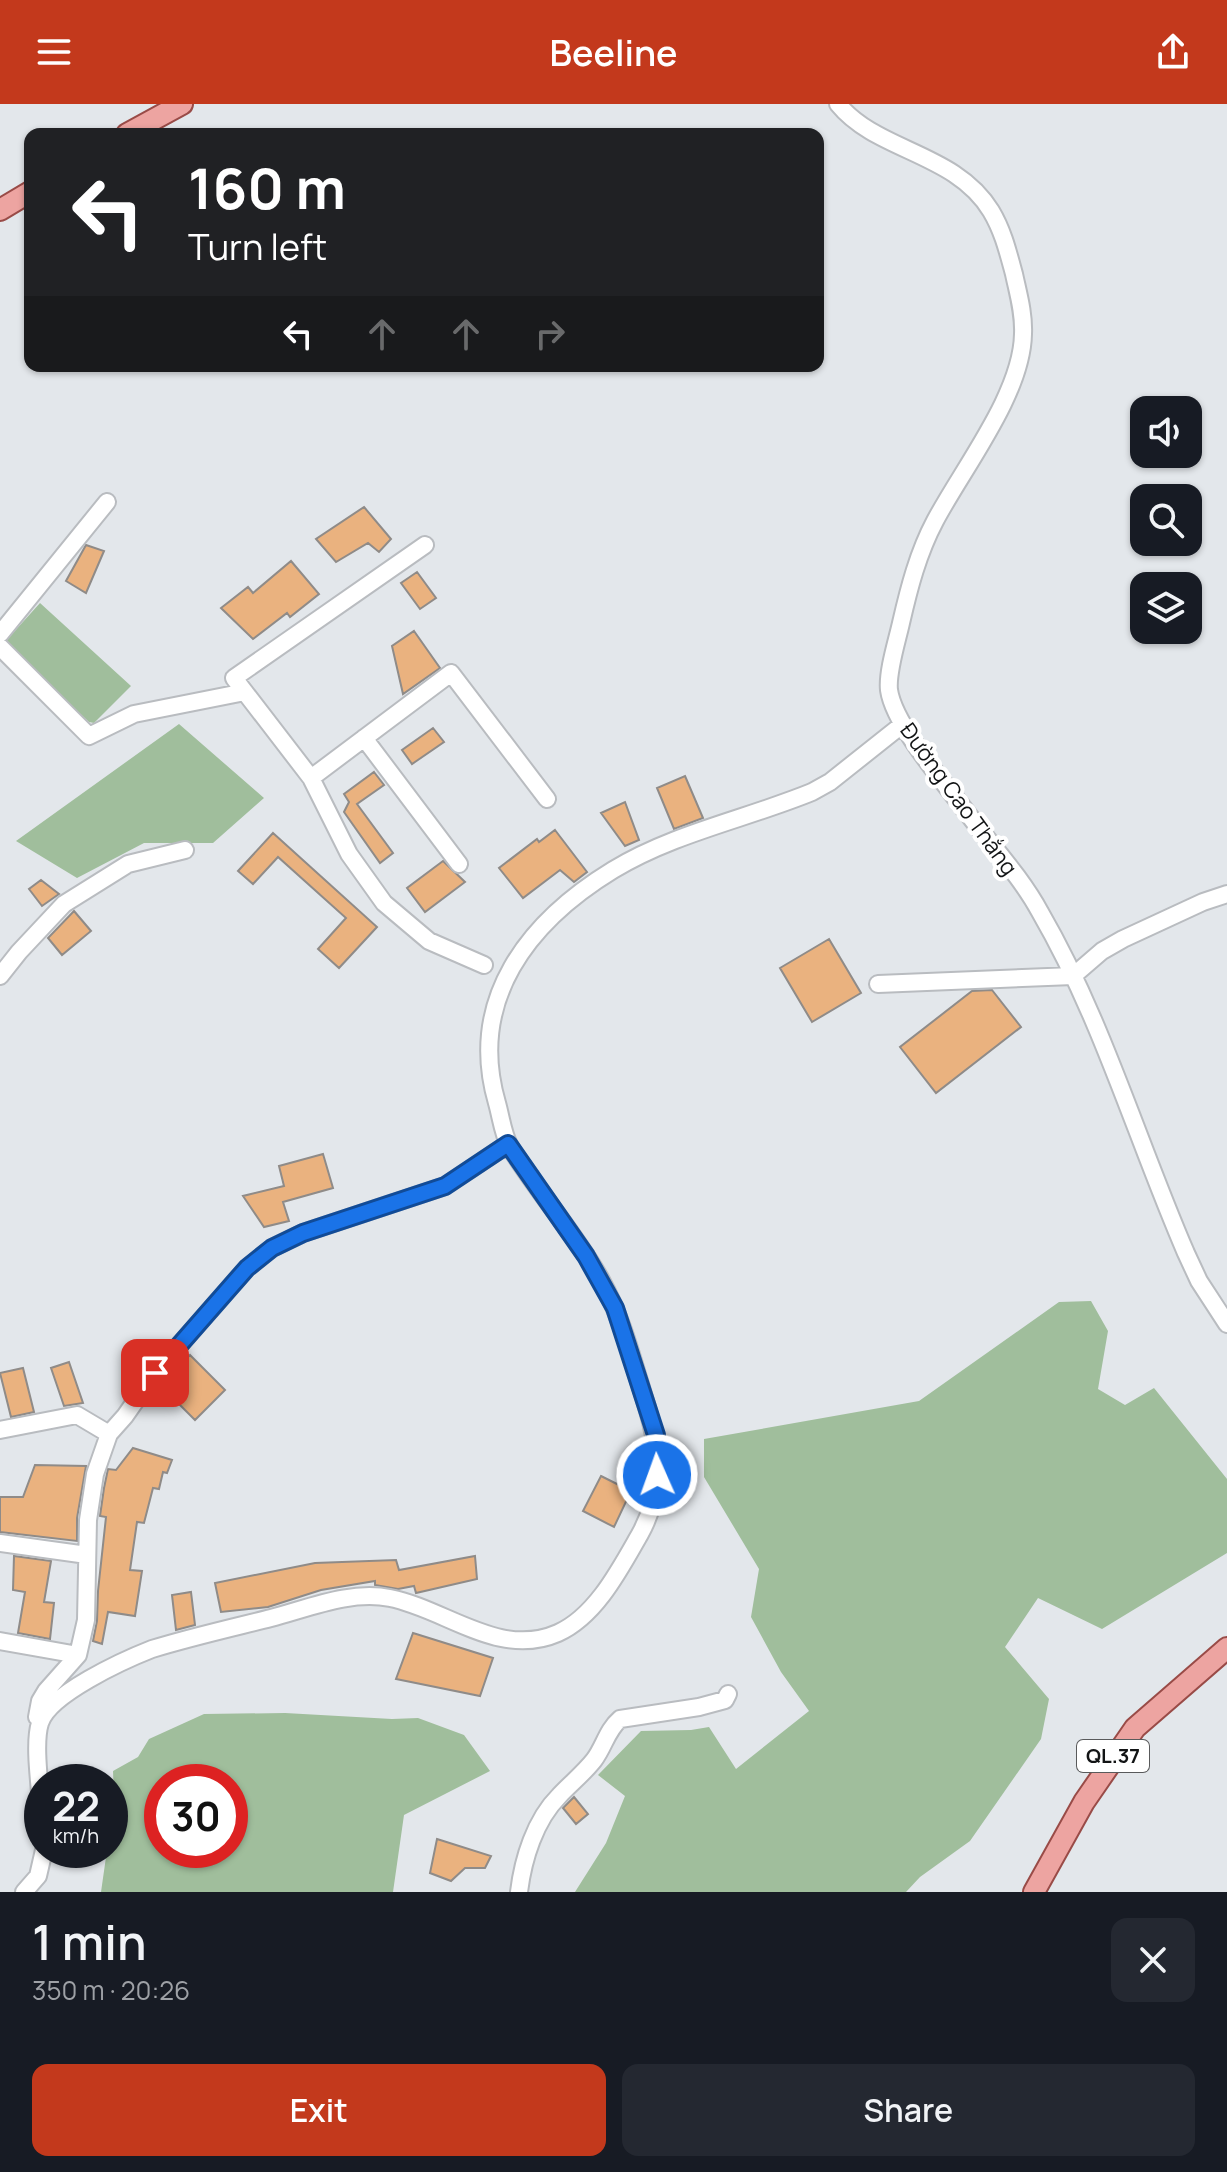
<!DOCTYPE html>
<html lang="en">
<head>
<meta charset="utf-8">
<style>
	:root { --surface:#171b24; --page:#242831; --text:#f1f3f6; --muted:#9ea1a6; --accent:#c3391c }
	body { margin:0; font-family:Manrope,sans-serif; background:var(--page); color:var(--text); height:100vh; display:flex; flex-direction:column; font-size:30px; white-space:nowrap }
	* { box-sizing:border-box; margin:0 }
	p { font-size:26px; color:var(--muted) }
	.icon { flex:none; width:44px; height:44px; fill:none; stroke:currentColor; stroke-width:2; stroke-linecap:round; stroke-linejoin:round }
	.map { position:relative; height:1788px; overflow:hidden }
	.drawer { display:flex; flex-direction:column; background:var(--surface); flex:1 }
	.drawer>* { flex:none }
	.guide { position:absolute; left:24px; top:24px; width:800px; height:244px; border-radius:16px; box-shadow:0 2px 6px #0004; background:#202124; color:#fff; overflow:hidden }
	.tools { position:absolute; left:1130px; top:292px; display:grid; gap:16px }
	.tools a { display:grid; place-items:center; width:72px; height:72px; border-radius:16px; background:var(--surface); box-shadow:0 2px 6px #0004; font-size:40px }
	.speed { position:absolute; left:24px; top:1660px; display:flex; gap:16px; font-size:40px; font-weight:700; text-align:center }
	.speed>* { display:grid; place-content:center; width:104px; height:104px; border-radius:50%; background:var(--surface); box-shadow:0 2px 6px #0004; line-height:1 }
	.speed small { font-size:20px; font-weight:400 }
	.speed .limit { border:12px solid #d22; background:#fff; color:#111 }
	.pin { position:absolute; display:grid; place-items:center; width:68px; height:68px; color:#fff; margin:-34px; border-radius:16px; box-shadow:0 4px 12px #0006 }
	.me { position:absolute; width:88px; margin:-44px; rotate:358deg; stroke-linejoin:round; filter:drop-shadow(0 0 6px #0008) }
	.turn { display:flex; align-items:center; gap:28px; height:168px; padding:0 32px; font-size:36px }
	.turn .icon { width:104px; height:104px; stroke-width:2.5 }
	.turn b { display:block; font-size:56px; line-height:68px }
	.lanes { display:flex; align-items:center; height:76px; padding:0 32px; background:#0003; justify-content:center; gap:40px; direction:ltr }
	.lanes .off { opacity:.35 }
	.round { display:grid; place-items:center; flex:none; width:84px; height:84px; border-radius:16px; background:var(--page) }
	.headline { display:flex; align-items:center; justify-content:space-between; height:136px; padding:0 32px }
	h1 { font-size:48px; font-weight:600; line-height:60px }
	.primary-button { display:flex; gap:16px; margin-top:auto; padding:16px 32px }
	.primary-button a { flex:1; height:92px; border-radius:16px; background:var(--accent); color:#fff; font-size:32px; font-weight:600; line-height:92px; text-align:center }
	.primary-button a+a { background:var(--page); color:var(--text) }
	header { display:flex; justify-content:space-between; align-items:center; height:104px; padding:0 32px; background:var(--accent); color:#fff; font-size:36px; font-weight:600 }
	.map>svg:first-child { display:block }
</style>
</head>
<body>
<header><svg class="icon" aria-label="menu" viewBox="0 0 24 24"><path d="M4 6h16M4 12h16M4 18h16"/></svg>Beeline<svg class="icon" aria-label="share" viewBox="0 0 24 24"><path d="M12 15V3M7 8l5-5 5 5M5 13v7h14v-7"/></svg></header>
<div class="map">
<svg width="1227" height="1788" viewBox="0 0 1227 1788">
	<rect width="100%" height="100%" fill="#e3e7eb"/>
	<path fill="#a0be9c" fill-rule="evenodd" d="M40,499L131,582L94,619L89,618L3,540Z
		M179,620L264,694L213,739H144L77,774L16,737Z
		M1091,1197L1108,1227L1098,1285L1125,1301L1154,1284L1227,1375V1449L1102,1525L1038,1494L1005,1543L1049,1595L1041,1635L970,1737L920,1773L906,1788H575L606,1739L625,1692L598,1671L641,1627L691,1626L709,1623L736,1665L809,1607L781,1568L751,1513L759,1465L704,1373V1335L919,1297L1059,1198Z
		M285,1609L392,1615L418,1614L464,1631L490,1667L404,1711L393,1788H101L107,1746H110L115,1717L113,1667L138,1653L149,1635L204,1610ZM230,1678V1746H162V1678Z"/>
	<path fill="#eab27f" stroke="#8f8b88" stroke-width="2" d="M364,403L391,435L379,448L368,439L336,458L316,435Z
		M86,441L104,447L86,489L66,477Z
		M291,457L319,490L290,513L287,509L253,535L221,504L248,483L253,489Z
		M417,468L436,494L420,505L401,479Z
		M414,527L440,564L403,590L392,542Z
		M433,624L444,638L412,660L402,646Z
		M374,668L384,681L357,700L393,749L380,759L344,708L349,698L344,690Z
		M685,672L703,714L674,725L657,684Z
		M625,698L639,736L625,742L601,709Z
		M555,726L587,768L574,778L560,766L523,794L499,764L537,735L539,738Z
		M273,729L377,823L339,864L318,845L346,814L278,753L253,780L238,767Z
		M443,757L465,778L425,808L407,784Z
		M41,776L59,790L42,802L29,785Z
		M74,807L91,827L62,851L48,834Z
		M829,835L861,889L812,918L780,864Z
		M992,886L1021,923L936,989L900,943L972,887Z
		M323,1050L333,1084L283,1098L289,1117L264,1123L243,1092L284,1082L279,1062Z
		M190,1251L225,1286L195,1316L160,1281Z
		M69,1258L83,1299L64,1302L51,1264Z
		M23,1264L34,1308L11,1313L0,1269Z
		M133,1344L172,1356L167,1369L163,1368L159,1385L153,1384L144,1419L137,1418L130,1466L142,1467L135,1512L108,1508L102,1540L93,1537L97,1517L98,1487L106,1413L100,1412L104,1384L108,1365L116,1366Z
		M35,1361L86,1362L77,1414V1437L0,1428V1393H23Z
		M601,1372L631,1387L614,1423L583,1407Z
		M14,1452L51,1457L44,1498L54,1499L50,1535L18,1529L25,1488L13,1486Z
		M475,1452L477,1475L416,1489L414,1482L398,1485L375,1481V1477L321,1486L268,1503L221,1508L215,1479L315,1459L396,1456L399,1466Z
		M191,1488L195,1521L176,1526L172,1491Z
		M413,1529L493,1554L480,1592L396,1575Z
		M574,1693L588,1710L576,1720L563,1704Z
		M437,1735L491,1752L485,1764H465L451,1777L430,1769Z"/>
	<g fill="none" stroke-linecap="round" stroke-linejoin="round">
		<defs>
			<path id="minor" d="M838,0C877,48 955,48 991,107C1003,127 1008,148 1014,170C1018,189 1024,209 1023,230C1022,290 963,364 935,417C918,449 909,484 901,519C897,537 887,568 889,586C894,621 946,681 968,710C992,742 1021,773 1040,808C1102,915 1137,1036 1186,1149L1199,1177L1227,1220
				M425,441L234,574L311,674L349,750L384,799L429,837L484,861
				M0,530L107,398
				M0,543L89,632L134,610L245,588
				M364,634L459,760
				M311,674L451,569L547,695
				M0,872L19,848L64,800L128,760L185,746
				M878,880L1073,872L1102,847L1123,835L1203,798L1227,790
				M0,1326L77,1311L109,1330
				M0,1439L87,1451
				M0,1537L78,1551
				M37,1613L40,1597L46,1587L78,1551L86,1516L88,1416L95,1370L109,1330L125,1312L155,1269L247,1164L272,1144L303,1129L445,1082L508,1040
				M42,1713C41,1688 33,1641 40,1619C49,1590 124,1556 152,1545C191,1533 231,1524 271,1514C309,1504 351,1486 390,1494C446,1505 499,1555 558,1529C596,1512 620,1465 640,1430C666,1383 659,1340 643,1290C631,1251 621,1212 601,1176C575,1129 538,1089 510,1043C503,1031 501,1013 497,999C467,896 528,818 613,766C674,729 746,715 812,688L830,678L903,620
				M24,1788L38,1772L44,1746
				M519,1788C523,1755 535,1716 559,1692C570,1680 583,1670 594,1656C604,1643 607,1626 620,1615L699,1603L725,1596L728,1590"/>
			<path id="major" d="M127,30L182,0
				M0,106L30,88
				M1034,1788L1084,1698L1135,1624L1227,1544"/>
		</defs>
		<use href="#minor" stroke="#b9bcc0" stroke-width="20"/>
		<use href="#major" stroke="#994b47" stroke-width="24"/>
		<use href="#minor" stroke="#fff" stroke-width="16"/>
		<use href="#major" stroke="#eda4a1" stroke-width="20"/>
	</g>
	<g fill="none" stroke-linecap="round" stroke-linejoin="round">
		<defs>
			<path id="route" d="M155,1269L247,1164L272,1144L303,1129L445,1082L508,1040L586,1152L615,1204L656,1331L657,1371"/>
		</defs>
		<use href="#route" stroke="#114b97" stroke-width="20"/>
		<use href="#route" stroke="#1a73e8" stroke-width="14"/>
	</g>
	<g text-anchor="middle" stroke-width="8" stroke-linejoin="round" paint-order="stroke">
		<rect fill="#fff" stroke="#595a5b" stroke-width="2" x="1077" y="1636" width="72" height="32" rx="6"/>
		<g font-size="20" font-weight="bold" fill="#121415">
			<text x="1113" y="1659">QL.37</text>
		</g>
		<g font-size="22" fill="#121415" stroke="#fff">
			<text transform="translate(959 695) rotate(54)" y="8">Đường Cao Thắng</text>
		</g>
	</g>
</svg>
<div class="tools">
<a><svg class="icon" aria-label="sound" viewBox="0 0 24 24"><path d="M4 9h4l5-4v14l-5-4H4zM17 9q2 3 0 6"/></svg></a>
<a><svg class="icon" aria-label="search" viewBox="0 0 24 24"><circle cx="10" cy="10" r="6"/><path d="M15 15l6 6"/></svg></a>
<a><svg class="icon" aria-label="layers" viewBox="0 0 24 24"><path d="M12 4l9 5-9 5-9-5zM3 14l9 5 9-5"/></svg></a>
</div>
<div class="speed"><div>22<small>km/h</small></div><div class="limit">30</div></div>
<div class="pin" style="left:155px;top:1269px;background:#d93025"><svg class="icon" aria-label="arrive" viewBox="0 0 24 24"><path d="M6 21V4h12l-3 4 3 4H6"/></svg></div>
<svg class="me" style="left:657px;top:1371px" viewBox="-20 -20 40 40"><circle r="17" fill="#1a73e8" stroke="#fff" stroke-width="3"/><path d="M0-11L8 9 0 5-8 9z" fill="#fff"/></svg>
<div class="guide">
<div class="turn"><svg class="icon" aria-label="left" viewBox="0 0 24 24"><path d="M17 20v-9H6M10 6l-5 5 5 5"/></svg><div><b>160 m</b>Turn left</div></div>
<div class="lanes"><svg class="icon" aria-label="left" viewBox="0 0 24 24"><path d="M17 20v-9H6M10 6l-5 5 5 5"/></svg><svg class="icon off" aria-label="ahead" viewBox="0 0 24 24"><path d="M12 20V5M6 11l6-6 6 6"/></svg><svg class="icon off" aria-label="ahead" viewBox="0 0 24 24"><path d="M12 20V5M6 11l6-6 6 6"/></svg><svg class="icon off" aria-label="right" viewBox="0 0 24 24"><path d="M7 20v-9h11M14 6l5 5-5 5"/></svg></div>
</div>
</div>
<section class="drawer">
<div class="headline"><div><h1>1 min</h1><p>350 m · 20:26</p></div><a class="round"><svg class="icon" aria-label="close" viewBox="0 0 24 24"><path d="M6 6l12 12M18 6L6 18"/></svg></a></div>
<div class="primary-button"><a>Exit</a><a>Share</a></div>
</section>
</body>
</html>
